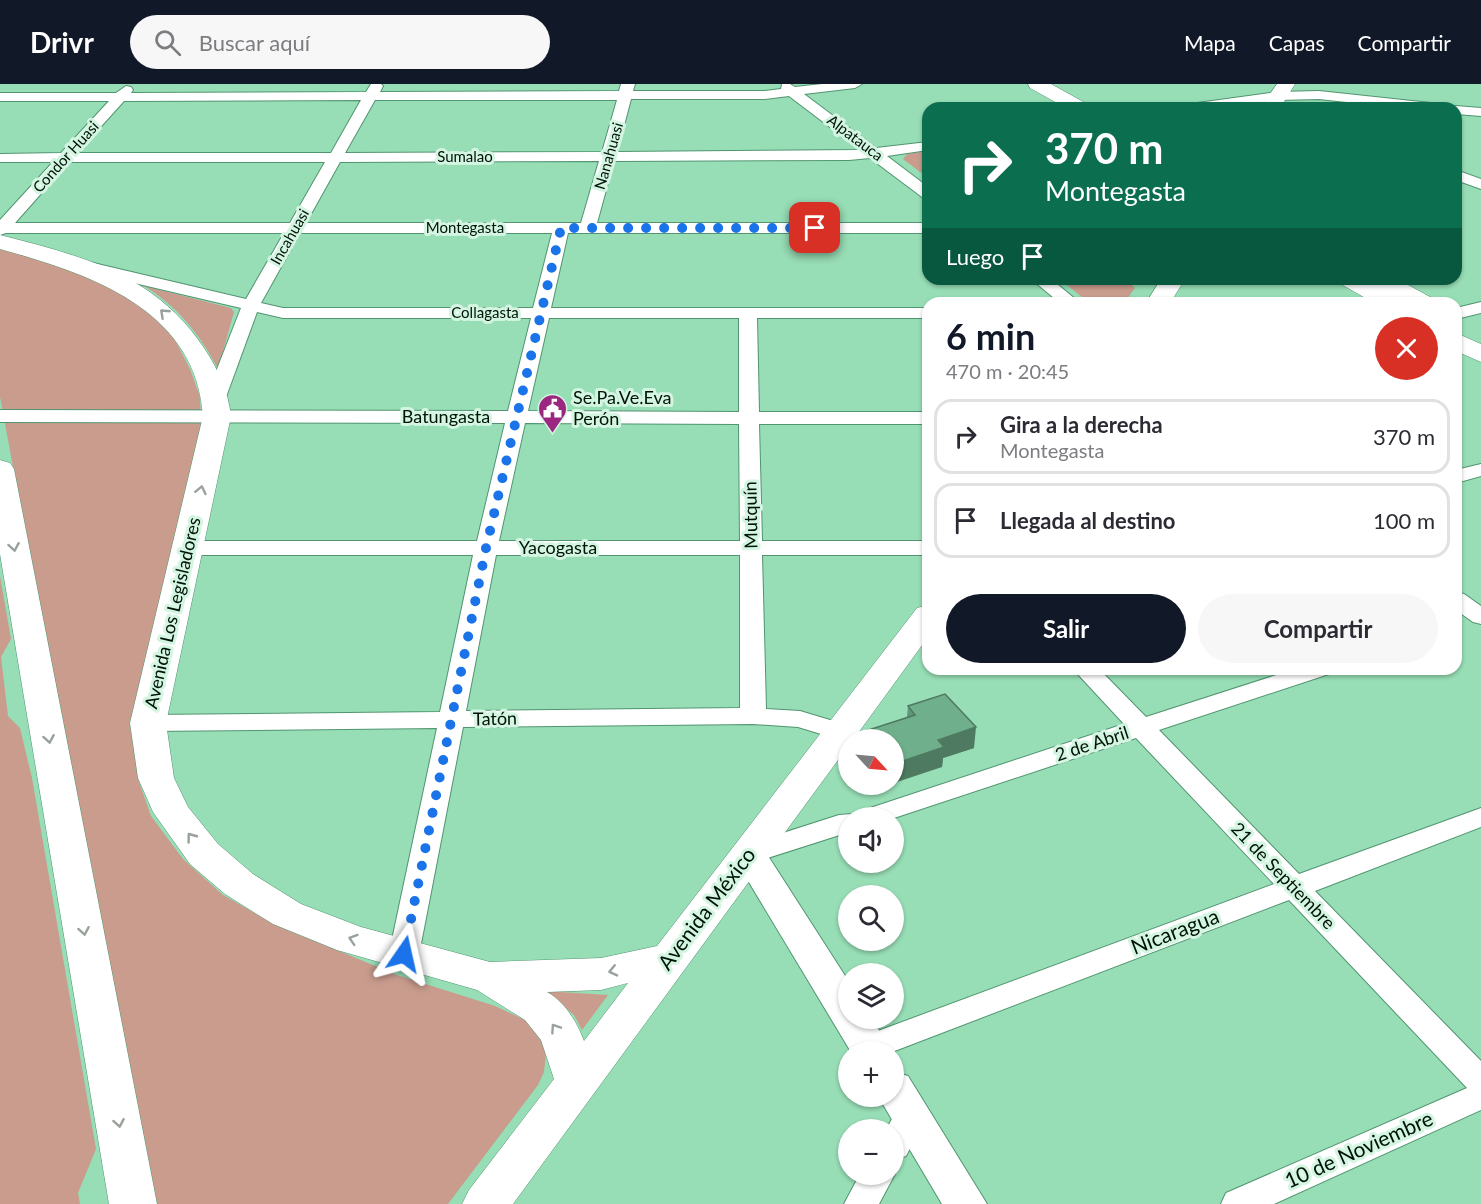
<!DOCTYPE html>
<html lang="es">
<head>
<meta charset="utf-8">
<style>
	:root { --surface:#fff; --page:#f7f7f7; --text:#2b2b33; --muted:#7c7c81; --line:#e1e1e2; --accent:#111827 }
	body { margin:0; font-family:Lato,sans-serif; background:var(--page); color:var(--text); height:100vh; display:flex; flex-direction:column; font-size:22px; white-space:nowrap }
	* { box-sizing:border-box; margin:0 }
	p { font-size:20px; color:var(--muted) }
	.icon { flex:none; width:33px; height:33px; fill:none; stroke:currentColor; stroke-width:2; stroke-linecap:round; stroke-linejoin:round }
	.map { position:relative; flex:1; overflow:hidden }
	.panel { position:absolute; left:922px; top:213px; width:540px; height:378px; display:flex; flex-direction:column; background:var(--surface); border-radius:18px; box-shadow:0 2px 4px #0004 }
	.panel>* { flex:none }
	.top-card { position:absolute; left:922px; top:18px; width:540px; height:183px; border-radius:18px; box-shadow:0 2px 4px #0004; background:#0b6e4f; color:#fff; overflow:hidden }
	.needle { width:39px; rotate:116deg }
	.controls { position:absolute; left:838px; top:645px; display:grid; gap:12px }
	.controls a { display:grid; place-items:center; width:66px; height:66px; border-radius:50%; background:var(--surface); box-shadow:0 2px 4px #0004; font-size:30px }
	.pin { position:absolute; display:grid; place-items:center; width:51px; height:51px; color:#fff; margin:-26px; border-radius:12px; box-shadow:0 3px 9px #0006 }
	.me { position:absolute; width:66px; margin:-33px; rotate:11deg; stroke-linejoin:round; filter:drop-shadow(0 0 4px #0008) }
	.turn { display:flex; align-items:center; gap:21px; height:126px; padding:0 24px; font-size:27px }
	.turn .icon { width:78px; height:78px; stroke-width:2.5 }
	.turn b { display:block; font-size:42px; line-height:51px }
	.then { display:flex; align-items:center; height:57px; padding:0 24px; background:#0003; gap:12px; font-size:22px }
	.round { display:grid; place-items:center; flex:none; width:63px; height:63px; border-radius:32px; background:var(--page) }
	.overview { display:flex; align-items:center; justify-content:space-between; height:102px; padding:0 24px }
	h1 { font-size:36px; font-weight:700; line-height:45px; color:var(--accent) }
	.button { display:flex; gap:12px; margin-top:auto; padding:12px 24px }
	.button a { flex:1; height:69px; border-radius:36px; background:var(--accent); color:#fff; font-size:24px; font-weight:700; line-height:69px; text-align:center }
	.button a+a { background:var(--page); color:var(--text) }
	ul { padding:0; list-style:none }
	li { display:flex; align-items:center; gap:18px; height:75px; margin:0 12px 9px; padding:0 12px; border:3px solid var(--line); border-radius:18px }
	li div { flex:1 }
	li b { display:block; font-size:22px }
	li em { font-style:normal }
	header { display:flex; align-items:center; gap:36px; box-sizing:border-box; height:84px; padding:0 30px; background:var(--accent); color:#fff }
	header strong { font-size:28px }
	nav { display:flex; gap:33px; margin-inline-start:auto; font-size:21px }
	.search { width:420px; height:54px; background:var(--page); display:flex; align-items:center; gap:15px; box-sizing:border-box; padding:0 21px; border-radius:33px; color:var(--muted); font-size:22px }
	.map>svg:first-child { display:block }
</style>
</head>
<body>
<header>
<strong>Drivr</strong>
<div class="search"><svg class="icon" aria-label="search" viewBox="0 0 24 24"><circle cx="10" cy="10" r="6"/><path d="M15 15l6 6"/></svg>Buscar aquí</div>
<nav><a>Mapa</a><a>Capas</a><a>Compartir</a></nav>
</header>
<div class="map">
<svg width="1481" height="1120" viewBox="0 0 1481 1120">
	<rect width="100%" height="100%" fill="#97ddb5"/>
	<path fill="#c99c8d" d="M928,67V94L903,75L907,70Z
		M0,163L72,186L137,217L174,254L190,285L200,313L201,342L133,640L138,695L151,732L183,775L223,811L274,840L397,891L495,922L525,936L538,950L546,969L544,988L538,1001L448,1120H150L0,313Z
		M1059,195H1126L1135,204L1124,219L1086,216Z
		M144,202L231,224L234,228L218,285C200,250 177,222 144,202Z
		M0,492L11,555L1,573L8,632L20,644L32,694L96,1065L78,1109L80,1120H0Z
		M544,907L608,911L582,946L574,931Z"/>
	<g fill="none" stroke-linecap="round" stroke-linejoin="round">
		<defs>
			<path id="minor" d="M371,0H381L383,2L380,8L619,7L621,0H635L633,7H765L781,5L782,0H790L795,3L822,0H862L855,4L804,10L876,64L928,58V66L887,72L928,103V115L922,113L870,74L849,76L614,77L597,139H928V149H568L551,224H928V234H757L759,328H928V340H759L762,457H928V471H762L766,625L800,627L850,642L854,648L850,654L841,656L798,643L753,640L463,643L419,870L415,878L404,881L393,878L389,870L437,644L148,647L139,645L135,639L139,633L148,631L440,628L473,471H188L180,469L177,464L180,459L188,457H477L505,339L0,338V326L508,327L531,234H283L257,228L226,313L223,317H209L206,313L241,224L83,187L81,183L83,179L89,178L246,215L284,149H6L0,151V136L53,78H0V70L61,69L109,17H0V9H116L126,2L131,3L133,6L131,9L366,8ZM789,12L860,66L617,68L631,15H765ZM361,16L331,69H77L124,17ZM375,16H617L602,68L345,69ZM599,77L581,139H306L340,78ZM69,78H325L290,139H15ZM300,149H552L533,224H283L261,219ZM549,234H739V328L528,327ZM525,339L739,340L740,457H499ZM496,471H740V624L466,627Z
				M1319,7L1440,20L1447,24H1401L1319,15L1277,16L1220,24H1183L1190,20L1277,8Z
				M1456,22L1481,24V32L1456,30V24H1450Z
				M1456,86L1481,95V105L1456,96Z
				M1031,195H1051L1080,219H1060Z
				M1481,218V229L1456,235V224Z
				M1481,380V392L1456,399V386Z
				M1456,508L1464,510L1481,522V540L1473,538L1456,526Z
				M1073,585H1099L1146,633L1295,585H1332L1329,590L1159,646L1299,790L1481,724V743L1315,807L1481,977V1026L1274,1120H1221L1226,1109L1467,1004L1289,816L892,968H857L854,963L859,954L1274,800L1136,654L894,734H849V748L749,780L739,777L735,770L739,763L839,731L852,730L1124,640Z
				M911,1019L923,1022L927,1032L906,1072L894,1076V1046H886L899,1022Z
				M894,1088L895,1090L879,1120H844L860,1090H894Z"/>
			<path id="tertiary" d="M749,758L761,761L849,898V934H872L891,968H851L732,770L737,761Z
				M894,988L908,992L987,1120H942L878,1012H894Z"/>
			<path id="secondary" d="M1028,0H1051L1087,20L1090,24H1066L1030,4Z
				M1277,0H1295L1280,24H1260Z
				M0,151C82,172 155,190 204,264C218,285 228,307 231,332L166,639L174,694L188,723L218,760L253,790L301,820L361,843L490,878L601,874L657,862L917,524L928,521V553L853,656H849V661L513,1120H462L469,1106L554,995L541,956L525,936L477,906L337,866L273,840L225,810L190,780L153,728L138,694L130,639L203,332C196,224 87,189 0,165ZM628,899L584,957C577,938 564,917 547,908L601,906Z
				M1161,195H1185L1170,219H1146Z
				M1337,195H1397L1432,214L1435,219H1374L1341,200Z
				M1456,249L1481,260V278L1456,267Z
				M0,376L10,379L14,385L157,1120H109L0,470Z"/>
		</defs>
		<use href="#minor" stroke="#509570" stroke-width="2"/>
		<use href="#tertiary" stroke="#509570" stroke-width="2"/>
		<use href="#secondary" stroke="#509570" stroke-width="1"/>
		<use href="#minor" fill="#fff" fill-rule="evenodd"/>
		<use href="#tertiary" fill="#fff" fill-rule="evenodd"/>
		<use href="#secondary" fill="#fff" fill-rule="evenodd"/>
	</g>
	<path fill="#5f9678" d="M908,622L974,664L943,674L942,683L894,656H862V648L907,633Z"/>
	<path fill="#4e7a61" d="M976,643L974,664L943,674L942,683L894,699V680L938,656Z"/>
	<path fill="#6faf8b" stroke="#4e7a61" stroke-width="1.5" d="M945,610L976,643L938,656L944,663L894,680V656H869L862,648L915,631L908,622Z"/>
	<defs><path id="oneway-chevron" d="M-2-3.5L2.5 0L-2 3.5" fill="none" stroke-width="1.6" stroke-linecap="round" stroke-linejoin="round" transform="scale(1.5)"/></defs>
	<g stroke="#99a19b">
		<use href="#oneway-chevron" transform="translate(164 229) rotate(-137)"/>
		<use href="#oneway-chevron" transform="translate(201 406) rotate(-78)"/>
		<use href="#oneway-chevron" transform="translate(14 463) rotate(80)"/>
		<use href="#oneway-chevron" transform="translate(49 655) rotate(80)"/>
		<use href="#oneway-chevron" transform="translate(191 753) rotate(-127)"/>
		<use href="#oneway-chevron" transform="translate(84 847) rotate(80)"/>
		<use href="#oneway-chevron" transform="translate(353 855) rotate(-162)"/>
		<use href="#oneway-chevron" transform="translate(613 887) rotate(167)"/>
		<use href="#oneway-chevron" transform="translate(555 944) rotate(-124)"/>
		<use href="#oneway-chevron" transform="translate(119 1039) rotate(80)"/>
	</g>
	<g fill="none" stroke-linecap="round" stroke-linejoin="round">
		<path stroke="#1a73e8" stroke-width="10" stroke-dasharray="0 18" d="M404,870L486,464L561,144H815"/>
	</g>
	<defs>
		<symbol id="civic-pin" viewBox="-11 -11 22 30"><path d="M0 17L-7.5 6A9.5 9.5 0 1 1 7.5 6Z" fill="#9c2781" stroke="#d3f5e1"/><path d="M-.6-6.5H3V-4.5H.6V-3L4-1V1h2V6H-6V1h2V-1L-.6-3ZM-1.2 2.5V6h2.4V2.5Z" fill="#fff"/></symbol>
	</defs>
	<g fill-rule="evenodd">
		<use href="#civic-pin" x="536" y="308" width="33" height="45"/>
	</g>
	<g text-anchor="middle" stroke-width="6" stroke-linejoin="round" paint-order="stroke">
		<g font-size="15" fill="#001306" stroke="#d3f5e1">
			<text transform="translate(855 54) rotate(37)" y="5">Alpatauca</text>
			<text transform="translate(609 72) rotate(-74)" y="5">Nanahuasi</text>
			<text transform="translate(66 73) rotate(-48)" y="5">Condor Huasi</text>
			<text x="465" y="78">Sumalao</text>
			<text x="465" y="149">Montegasta</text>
			<text transform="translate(290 153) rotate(-60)" y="5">Incahuasi</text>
			<text x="485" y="234">Collagasta</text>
		</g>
		<g font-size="18" fill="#001306" stroke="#d3f5e1" text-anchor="start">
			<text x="573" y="320">Se.Pa.Ve.Eva<tspan x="573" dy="21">Perón</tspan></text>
		</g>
		<g font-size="18" fill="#001306" stroke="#d3f5e1">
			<text x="446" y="339">Batungasta</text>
			<text transform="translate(751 431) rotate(-91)" y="6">Mutquín</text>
			<text x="558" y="470">Yacogasta</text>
			<text transform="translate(173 529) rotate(-77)" y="6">Avenida Los Legisladores</text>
			<text transform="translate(495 635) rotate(-1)" y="6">Tatón</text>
			<text transform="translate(1092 660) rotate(-18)" y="6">2 de Abril</text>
			<text transform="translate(1283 792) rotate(46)" y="6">21 de Septiembre</text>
		</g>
		<g font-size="21" fill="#001306" stroke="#d3f5e1">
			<text transform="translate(707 825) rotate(-53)" y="7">Avenida México</text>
			<text transform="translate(1175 848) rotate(-21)" y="7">Nicaragua</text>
			<text transform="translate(1359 1066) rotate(-24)" y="7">10 de Noviembre</text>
		</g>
	</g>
</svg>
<div class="controls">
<a><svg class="needle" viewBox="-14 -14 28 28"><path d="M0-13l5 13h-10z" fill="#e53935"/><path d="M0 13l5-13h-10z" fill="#7c7c81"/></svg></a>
<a><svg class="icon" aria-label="sound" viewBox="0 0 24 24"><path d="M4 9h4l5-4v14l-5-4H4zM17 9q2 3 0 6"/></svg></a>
<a><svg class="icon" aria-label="search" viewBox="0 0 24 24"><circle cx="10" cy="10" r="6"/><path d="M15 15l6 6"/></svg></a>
<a><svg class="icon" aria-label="layers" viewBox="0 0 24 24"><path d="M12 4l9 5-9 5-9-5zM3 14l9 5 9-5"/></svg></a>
<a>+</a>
<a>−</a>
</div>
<div class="pin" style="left:815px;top:144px;background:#d93025"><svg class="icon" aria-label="arrive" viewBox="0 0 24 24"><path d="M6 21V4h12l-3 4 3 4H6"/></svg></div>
<svg class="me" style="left:404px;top:870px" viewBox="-20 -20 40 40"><path d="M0-17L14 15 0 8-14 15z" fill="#1a73e8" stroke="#fff" stroke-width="4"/></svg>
<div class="top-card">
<div class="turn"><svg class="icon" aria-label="right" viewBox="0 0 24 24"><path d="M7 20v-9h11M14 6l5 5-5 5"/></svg><div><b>370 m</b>Montegasta</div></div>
<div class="then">Luego<svg class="icon" aria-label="arrive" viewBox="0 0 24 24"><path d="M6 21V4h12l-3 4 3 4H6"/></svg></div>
</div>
<section class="panel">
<div class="overview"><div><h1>6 min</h1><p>470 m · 20:45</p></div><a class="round" style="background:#d93025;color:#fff"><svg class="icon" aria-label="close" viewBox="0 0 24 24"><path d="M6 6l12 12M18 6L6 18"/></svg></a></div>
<ul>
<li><svg class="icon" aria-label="right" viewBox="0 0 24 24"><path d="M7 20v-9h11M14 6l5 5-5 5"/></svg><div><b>Gira a la derecha</b><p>Montegasta</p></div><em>370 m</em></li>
<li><svg class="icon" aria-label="arrive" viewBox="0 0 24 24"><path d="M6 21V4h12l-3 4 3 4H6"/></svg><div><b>Llegada al destino</b></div><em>100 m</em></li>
</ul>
<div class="button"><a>Salir</a><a>Compartir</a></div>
</section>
</div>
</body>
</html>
